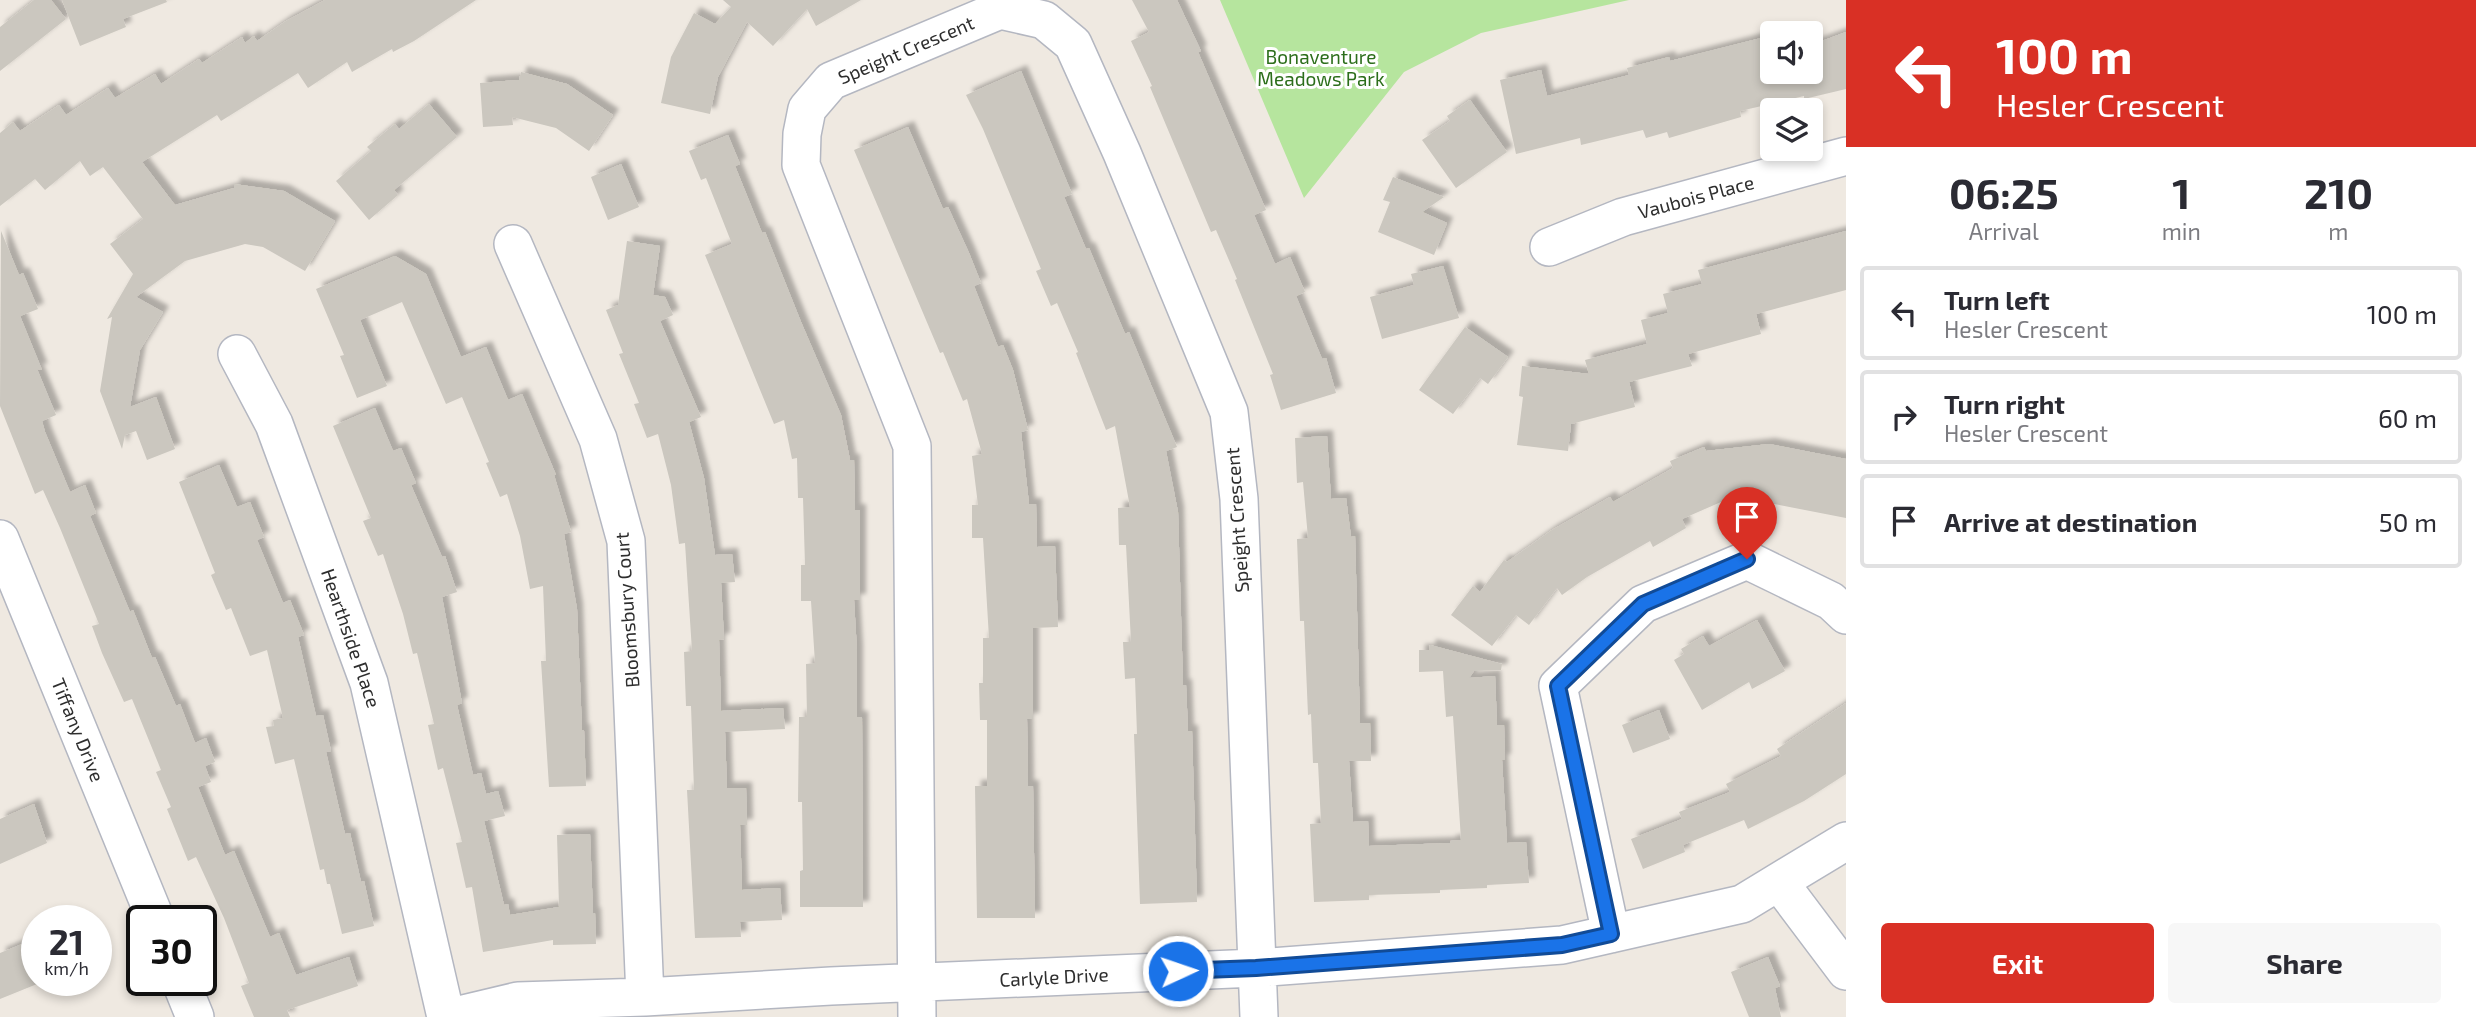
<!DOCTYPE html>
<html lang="en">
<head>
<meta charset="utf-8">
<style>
	:root { --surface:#fff; --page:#f7f7f7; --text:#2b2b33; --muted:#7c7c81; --line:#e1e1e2; --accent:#d93025 }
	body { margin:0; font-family:"Exo 2",sans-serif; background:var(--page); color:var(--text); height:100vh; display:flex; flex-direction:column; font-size:26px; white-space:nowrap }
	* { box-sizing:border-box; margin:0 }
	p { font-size:23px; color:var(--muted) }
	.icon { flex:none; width:38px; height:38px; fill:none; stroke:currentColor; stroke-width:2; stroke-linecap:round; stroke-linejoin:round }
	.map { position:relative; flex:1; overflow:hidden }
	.side { display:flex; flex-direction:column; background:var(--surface); width:630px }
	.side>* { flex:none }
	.banner { background:#d93025; color:#fff; overflow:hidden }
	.fabs { position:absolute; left:1760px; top:21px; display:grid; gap:14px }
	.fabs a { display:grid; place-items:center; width:63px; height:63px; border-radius:7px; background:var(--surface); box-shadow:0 4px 10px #0003; font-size:35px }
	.speed { position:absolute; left:21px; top:905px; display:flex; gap:14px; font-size:35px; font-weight:700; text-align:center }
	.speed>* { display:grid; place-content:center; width:91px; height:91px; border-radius:50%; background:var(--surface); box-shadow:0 4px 10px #0003; line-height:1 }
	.speed small { font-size:18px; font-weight:400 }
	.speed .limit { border:4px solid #111; border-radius:10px; background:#fff; color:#111 }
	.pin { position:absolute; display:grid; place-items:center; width:60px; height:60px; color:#fff; margin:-72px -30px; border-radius:50% 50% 50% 0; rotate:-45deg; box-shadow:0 0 7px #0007 }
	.pin .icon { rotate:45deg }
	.me { position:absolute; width:77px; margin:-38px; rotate:87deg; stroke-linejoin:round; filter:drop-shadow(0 0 5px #0008) }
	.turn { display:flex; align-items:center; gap:24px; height:147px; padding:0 35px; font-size:32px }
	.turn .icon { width:91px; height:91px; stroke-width:2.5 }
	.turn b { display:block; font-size:49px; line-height:60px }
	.eta { display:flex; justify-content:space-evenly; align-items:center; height:119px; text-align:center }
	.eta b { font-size:42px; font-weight:700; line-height:49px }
	.primary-button { display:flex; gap:14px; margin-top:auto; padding:14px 35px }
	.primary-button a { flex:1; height:80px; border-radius:7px; background:var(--accent); color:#fff; font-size:28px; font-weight:700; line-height:80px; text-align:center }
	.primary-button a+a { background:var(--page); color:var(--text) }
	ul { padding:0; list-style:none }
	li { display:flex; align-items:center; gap:21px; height:94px; margin:0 14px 10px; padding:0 21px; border:4px solid var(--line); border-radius:7px }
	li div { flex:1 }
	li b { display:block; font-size:26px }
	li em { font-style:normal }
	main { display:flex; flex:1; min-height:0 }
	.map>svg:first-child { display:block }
</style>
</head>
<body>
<main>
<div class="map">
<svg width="1846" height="1017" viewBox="0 0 1846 1017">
	<defs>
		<filter id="shadow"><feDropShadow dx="6" dy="-6" stdDeviation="2" flood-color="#0004"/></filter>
	</defs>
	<rect width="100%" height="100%" fill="#efe9e1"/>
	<path fill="#b6e59e" d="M1220,0H1629L1481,33L1404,72L1304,198Z"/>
	<path fill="#cbc7bf" filter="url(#shadow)" d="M34,0H51L66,19L0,71V27Z
		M62,0H166L167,2L123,19L126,27L80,46Z
		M325,0H476L414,41L393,52L392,49L352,72L347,62L308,88L298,73L221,121L217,115L142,162L175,205L234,188V184L284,191L335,221L305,271L263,247L245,244L185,261L136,297L163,312L140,350L130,407L156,397L175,449L147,460L136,431L125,435L122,449L100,391L112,317L107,319L133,274L110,244L143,219L103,167L90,176L80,161L45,190L35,179L0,206V133L13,122L20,131L59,105L66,115L108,88L115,98L155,74L161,84L199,59L202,63L242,37L245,43L254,36L257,41L286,21Z
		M723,0H861L816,26L807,9L773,46L747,22L718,77L710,114L661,103L671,57L694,13L715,24L731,7Z
		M1132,0H1177L1201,51L1198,52L1266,210L1254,215L1275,264L1290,257L1305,292L1296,296L1322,359L1326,358L1336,393L1281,410L1270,375L1273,374L1235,280L1237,279L1216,230L1211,232L1150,87L1152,86L1131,41L1149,32Z
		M1846,32V89L1804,99V96L1740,111L1741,117L1669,138L1667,132L1646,138L1643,130L1581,145L1580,138L1516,154L1500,80L1541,70L1547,96L1629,75L1627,68L1669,57L1670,61L1773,35V72H1811V45Z
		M1021,71L1072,194L1064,197L1086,249L1089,248L1125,334L1129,332L1177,447L1166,451L1178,512L1183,685H1186L1188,731H1192L1197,902L1140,904L1134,734H1137L1135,678L1125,679L1123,642H1131L1126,545H1119L1118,508L1130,507L1115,426L1106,430L1076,353L1078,352L1057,303L1051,306L1036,271L1041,269L983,129L966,95Z
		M521,72L567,84L613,115L589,151L556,128L512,117L513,125L483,127L480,83L519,80Z
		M1470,100L1507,152L1456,188L1422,140L1450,121L1447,116Z
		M429,104L457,137L394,190L398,195L369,220L336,181L371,151L367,147L395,124L399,129Z
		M908,127L943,209L948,207L969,253L981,283L974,286L998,347L1003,345L1013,370L1028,430L1021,432L1029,504H1036L1037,547L1055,546L1058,627L1033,628V719H1027L1028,786H1033L1035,918H977L975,786H987V720H980L979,683H983V638H989L983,538H972V505H978L972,456L982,454L967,399L963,401L943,352L940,353L854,150Z
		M728,135L740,164L735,166L762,233L765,232L801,322L841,415L850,460H854L855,510H860V600H854L857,651V717H862L863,907H800V871L803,870L802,802H798L799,717H807L806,664L815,663L811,601H801V565H805L803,498H798L797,458L792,459L784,420L774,424L705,255L732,244L706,178L701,180L689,151Z
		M621,164L639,207L608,220L591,177Z
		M1393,177L1444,197L1422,212L1447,223L1434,255L1378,232L1390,202L1383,200Z
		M1,231L19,275L23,273L38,309L20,316L42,370L37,369L56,415L42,421L45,432L70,492L85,485L96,513L90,516L130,612L133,610L152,658L155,657L176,706L180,704L195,743L206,738L215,762L205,766L211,782L198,787L225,855L234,851L270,937L279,933L296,975L349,957L358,986L287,1010L290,1017H254L241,986L249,983L224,918L196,857L188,861L167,809L171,807L156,772L161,770L132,699L124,702L102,653L92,626L99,624L60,528L43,490L35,494L0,406Z
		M1846,231V290L1756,314L1761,334L1688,354L1692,366L1629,382L1635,407L1571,424L1568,451L1517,445L1523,397L1519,396L1522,366L1589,374L1585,360L1647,344L1641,320L1668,313L1663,294L1702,284L1698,270Z
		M627,241L660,246L653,295L665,297L673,315L660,321L701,417L689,422L704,478L715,555L732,554L735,582L721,583L724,639L719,640L721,711L783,708L785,729L725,732L727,788H746L747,825H740L742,890L780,888L782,920L740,922L741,937L695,938L687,790H694L691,706H686L684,652L692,651L685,543L679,544L671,485L658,434L647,438L634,404L639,403L619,354L623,353L606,310L618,305Z
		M395,256L426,274L461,357L486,347L508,400L522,394L556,475H554L571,532L564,534L577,609L582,730H584L586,786L549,787L541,661H546L543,586L530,589L520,536L507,494L500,497L486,463L489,462L462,397L446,404L402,302L360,320L387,386L357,398L340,356L344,355L316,289Z
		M1443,266L1459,318L1382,339L1370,297L1414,285L1411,274Z
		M1465,327L1508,357L1488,384L1480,378L1453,414L1419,390Z
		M375,408L393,451L401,448L416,483L411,485L442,557L445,556L457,592L442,597L462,703L457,705L473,775L481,773L486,794L498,791L505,816L484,821L504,905L508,904L510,915L559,907L557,835L590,834L593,914L595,913L596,944L553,945V940L483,952L472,887L466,888L456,843L462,842L443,768L438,770L428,725L434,724L417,653L413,654L403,614L383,554L378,556L363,521L371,518L333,426Z
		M1327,436L1331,499L1346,498L1351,537L1355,536L1360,723H1370L1371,761H1349L1353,822L1368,821L1369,846L1450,843V841L1461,840L1453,716L1446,717L1443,671L1419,672V650H1429L1430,645L1502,664L1501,670L1474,671L1469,678L1495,676L1497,725H1504L1505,760H1502L1507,843L1526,842L1529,883L1487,885V888L1440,890V893L1369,895V900L1314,902L1310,824L1321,823L1318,763H1313L1311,714L1308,715L1304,621H1300L1297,539L1308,538L1303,482L1297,483L1295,438Z
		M1769,444L1846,459V518L1769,503L1738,506L1737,495L1682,519L1686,528L1653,547L1650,541L1587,577L1562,595L1557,588L1529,625L1516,615L1492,646L1451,615L1473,586L1480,592L1504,560L1507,562L1552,530L1610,497L1613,502L1673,468L1670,461L1704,447L1706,451Z
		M219,465L237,507L250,502L264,537L257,540L283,603L290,600L304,635L298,637L316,716L323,715L331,751L326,752L345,834L350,833L361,882L364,881L374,926L342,934L330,884H327L324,869L320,870L294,759L275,764L266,727L274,726L273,720L283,718L267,650L250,656L231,608L226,610L211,575L215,573L179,482Z
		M1757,620L1785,671L1752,689L1749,682L1702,710L1674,660L1684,654L1681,649L1703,636L1709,646Z
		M1846,703V774L1804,801L1748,829L1744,820L1683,845L1685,852L1643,869L1631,839L1682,819L1679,812L1730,792L1726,784L1781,756L1777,749Z
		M1659,710L1670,739L1633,753L1622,725Z
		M34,804L47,843L0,864V819Z
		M37,938V984L0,999V953Z
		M1768,957L1780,986L1775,988L1781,1017H1749L1731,972Z"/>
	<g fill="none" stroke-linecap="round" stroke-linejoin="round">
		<defs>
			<path id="minor" d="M513,244L598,439L626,541L645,997
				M1549,247L1623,217L1846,156
				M237,354L274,424L369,683L446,1017
				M0,539L156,920
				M1779,882L1846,971
				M1611,934L1558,686L1643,604L1747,560L1831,601L1846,615
				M180,980L195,1017
				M451,1017L518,1001L645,997L831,986L1256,968L1562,945L1742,904L1846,841
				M917,1017L912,446L801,165L802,134L807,109L831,81L1000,10L1044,20L1073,44L1122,153L1229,412L1239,499L1259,1017"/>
		</defs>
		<use href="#minor" stroke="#b4b7c1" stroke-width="40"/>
		<use href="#minor" stroke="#fff" stroke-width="37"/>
	</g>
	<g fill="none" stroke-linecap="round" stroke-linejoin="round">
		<defs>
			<path id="route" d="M1178,971L1256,968L1562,945L1611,934L1558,686L1643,604L1747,559"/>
		</defs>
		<use href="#route" stroke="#114b97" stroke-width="18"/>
		<use href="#route" stroke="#1a73e8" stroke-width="12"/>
	</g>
	<g text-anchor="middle" stroke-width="6" stroke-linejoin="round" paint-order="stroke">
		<g font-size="19" fill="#2e2e2e" stroke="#fff">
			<text transform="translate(906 50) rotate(-23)" y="7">Speight Crescent</text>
			<text transform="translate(1696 197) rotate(-15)" y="7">Vaubois Place</text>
			<text transform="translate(1237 520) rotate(-94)" y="7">Speight Crescent</text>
			<text transform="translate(627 610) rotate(-94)" y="7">Bloomsbury Court</text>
			<text transform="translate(351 638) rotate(71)" y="7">Hearthside Place</text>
			<text transform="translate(78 730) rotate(68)" y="7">Tiffany Drive</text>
			<text transform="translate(1054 977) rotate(-3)" y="7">Carlyle Drive</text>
		</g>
		<g font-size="19" fill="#2c6e1b" stroke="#fff">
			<text x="1321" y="64">Bonaventure<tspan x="1321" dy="22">Meadows Park</tspan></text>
		</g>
	</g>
</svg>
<div class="fabs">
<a><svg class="icon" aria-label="sound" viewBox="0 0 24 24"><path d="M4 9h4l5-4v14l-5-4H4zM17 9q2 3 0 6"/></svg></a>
<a><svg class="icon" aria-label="layers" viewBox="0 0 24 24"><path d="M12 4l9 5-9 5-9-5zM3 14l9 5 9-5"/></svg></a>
</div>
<div class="speed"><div>21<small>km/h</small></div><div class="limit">30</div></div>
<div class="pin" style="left:1747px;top:559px;background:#d93025"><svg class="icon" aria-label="arrive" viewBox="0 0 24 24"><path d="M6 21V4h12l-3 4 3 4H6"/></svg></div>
<svg class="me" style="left:1178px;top:971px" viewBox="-20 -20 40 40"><circle r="17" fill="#1a73e8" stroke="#fff" stroke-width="3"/><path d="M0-11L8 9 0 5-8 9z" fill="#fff"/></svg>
</div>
<section class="side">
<div class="banner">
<div class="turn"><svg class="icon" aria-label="left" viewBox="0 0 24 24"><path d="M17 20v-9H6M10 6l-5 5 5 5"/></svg><div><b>100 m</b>Hesler Crescent</div></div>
</div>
<div class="eta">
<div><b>06:25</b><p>Arrival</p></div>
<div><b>1</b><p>min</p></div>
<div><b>210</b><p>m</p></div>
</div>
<ul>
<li><svg class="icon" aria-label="left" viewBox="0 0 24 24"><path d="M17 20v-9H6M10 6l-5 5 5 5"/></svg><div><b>Turn left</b><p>Hesler Crescent</p></div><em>100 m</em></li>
<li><svg class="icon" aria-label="right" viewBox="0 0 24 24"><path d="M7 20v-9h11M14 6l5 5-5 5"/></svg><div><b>Turn right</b><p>Hesler Crescent</p></div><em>60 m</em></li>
<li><svg class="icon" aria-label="arrive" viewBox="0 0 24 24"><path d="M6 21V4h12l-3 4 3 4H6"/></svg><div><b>Arrive at destination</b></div><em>50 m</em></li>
</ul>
<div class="primary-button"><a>Exit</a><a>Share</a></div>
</section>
</main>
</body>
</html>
